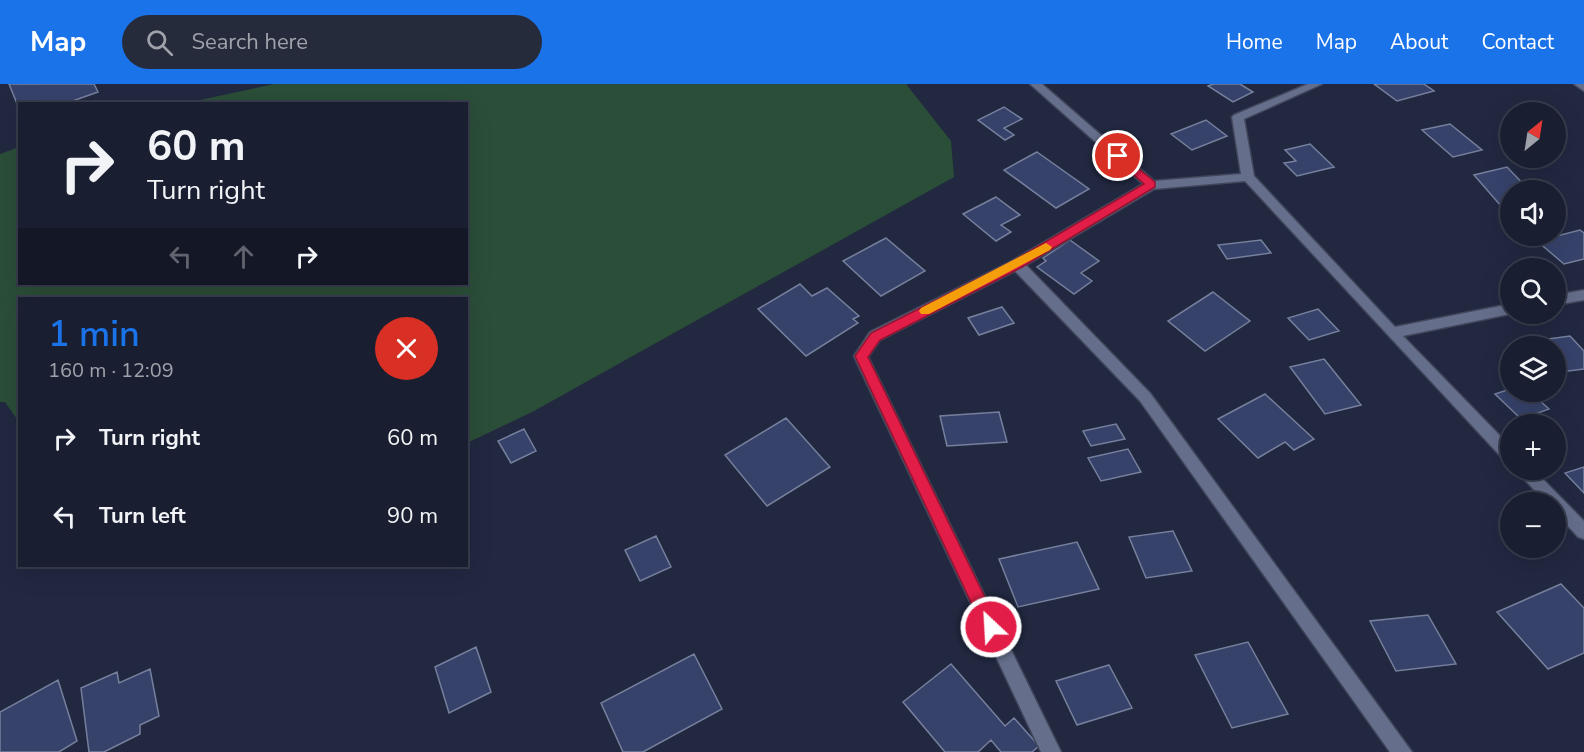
<!DOCTYPE html>
<html lang="en">
<head>
<meta charset="utf-8">
<style>
	:root { --surface:#191e30; --page:#262b3c; --text:#f1f3f6; --muted:#9fa2ab; --line:#373c4c; --accent:#1a73e8 }
	body { margin:0; font-family:"Nunito Sans",sans-serif; background:var(--page); color:var(--text); height:100vh; display:flex; flex-direction:column; font-size:22px; white-space:nowrap }
	* { box-sizing:border-box; margin:0 }
	p { font-size:20px; color:var(--muted) }
	.icon { flex:none; width:33px; height:33px; fill:none; stroke:currentColor; stroke-width:2; stroke-linecap:round; stroke-linejoin:round }
	.map { position:relative; flex:1; overflow:hidden }
	.side { position:absolute; left:18px; top:213px; width:450px; height:270px; display:flex; flex-direction:column; background:var(--surface); border-radius:0px; box-shadow:0 6px 24px #0002,0 0 0 2px var(--line) }
	.side>* { flex:none }
	.hud { position:absolute; left:18px; top:18px; width:450px; height:183px; border-radius:0px; box-shadow:0 6px 24px #0002,0 0 0 2px var(--line); background:#191e30; color:var(--text); overflow:hidden }
	.needle { width:39px; rotate:30deg }
	.fabs { position:absolute; left:1500px; top:18px; display:grid; gap:12px }
	.fabs a { display:grid; place-items:center; width:66px; height:66px; border-radius:50%; background:var(--surface); box-shadow:0 6px 24px #0002,0 0 0 2px var(--line); font-size:30px }
	.pin { position:absolute; display:grid; place-items:center; width:51px; height:51px; color:#fff; margin:-26px; border:3px solid #fff; border-radius:50%; box-shadow:0 2px 6px #0007 }
	.me { position:absolute; width:66px; margin:-33px; rotate:335deg; stroke-linejoin:round; filter:drop-shadow(0 0 4px #0008) }
	.turn { display:flex; align-items:center; gap:21px; height:126px; padding:0 30px; font-size:27px }
	.turn .icon { width:78px; height:78px; stroke-width:2.5 }
	.turn b { display:block; font-size:42px; line-height:51px }
	.lanes { display:flex; align-items:center; height:57px; padding:0 30px; background:#0003; justify-content:center; gap:30px; direction:ltr }
	.lanes .off { opacity:.35 }
	.round { display:grid; place-items:center; flex:none; width:63px; height:63px; border-radius:32px; background:var(--page) }
	.headline { display:flex; align-items:center; justify-content:space-between; height:102px; padding:0 30px }
	h1 { font-size:36px; font-weight:600; line-height:45px; color:var(--accent) }
	ul { padding:0; list-style:none }
	li { display:flex; align-items:center; gap:18px; height:78px; padding:0 30px }
	li div { flex:1 }
	li b { display:block; font-size:22px }
	li em { font-style:normal }
	header { display:flex; align-items:center; gap:36px; box-sizing:border-box; height:84px; padding:0 30px; background:var(--accent); color:#fff }
	header strong { font-size:28px }
	nav { display:flex; gap:33px; margin-inline-start:auto; font-size:21px }
	.search { width:420px; height:54px; background:var(--page); display:flex; align-items:center; gap:15px; box-sizing:border-box; padding:0 21px; border-radius:33px; color:var(--muted); font-size:22px }
	.map>svg:first-child { display:block }
</style>
</head>
<body>
<header>
<strong>Map</strong>
<div class="search"><svg class="icon" aria-label="search" viewBox="0 0 24 24"><circle cx="10" cy="10" r="6"/><path d="M15 15l6 6"/></svg>Search here</div>
<nav><a>Home</a><a>Map</a><a>About</a><a>Contact</a></nav>
</header>
<div class="map">
<svg width="1584" height="668" viewBox="0 0 1584 668">
	<rect width="100%" height="100%" fill="#212840"/>
	<path fill="#2b4e38" d="M274,0H906L951,57L954,93L534,327L467,359L466,214H20L19,338L5,318H0V70L19,63L20,200H466V20L186,19Z"/>
	<path fill="#37426b" stroke="#76809d" stroke-width="1.5" d="M9,0H94L98,8L64,20H20V27Z
		M1213,0H1240L1253,8L1233,18L1208,2Z
		M1374,0H1424L1434,7L1397,17Z
		M1004,23L1022,35L1004,44L1014,51L1005,56L978,36Z
		M1206,36L1227,52L1192,66L1171,50Z
		M1450,40L1482,66L1453,73L1422,46Z
		M1310,60L1334,83L1297,92L1284,79L1296,77L1285,66Z
		M1037,68L1089,105L1056,124L1004,86Z
		M1507,83L1529,106H1510V130H1508L1474,91Z
		M996,113L1020,131L1001,141L1011,148L996,157L963,130Z
		M1580,146L1584,149V175L1564,180L1537,157Z
		M886,154L925,187L881,212L843,177Z
		M1070,156L1099,177L1081,189L1092,197L1074,210L1037,183L1046,177L1043,174Z
		M1261,156L1271,169L1227,175L1218,161Z
		M800,200L812,212L827,204L859,232L853,235L858,239L806,272L758,225Z
		M1213,208L1250,237L1205,267L1168,237Z
		M1002,223L1014,239L979,251L968,234Z
		M1318,225L1339,247L1309,256L1288,234Z
		M1570,252L1584,267V285L1560,288L1556,283V262H1538L1533,257Z
		M1324,275L1361,321L1325,330L1290,283Z
		M1510,305V308H1530L1549,325L1521,335L1495,310Z
		M1265,310L1314,355L1294,366L1285,358L1258,374L1218,335Z
		M999,328L1007,358L947,362L940,332Z
		M786,334L830,383L767,422L725,371Z
		M1116,340L1125,355L1091,362L1083,347Z
		M524,345L536,367L511,379L498,357Z
		M1128,365L1141,388L1101,397L1088,374Z
		M1584,383V409L1565,389Z
		M1173,447L1192,487L1146,494L1129,453Z
		M656,452L671,483L640,497L625,466Z
		M1077,458L1099,505L1018,523L999,475Z
		M1561,500L1584,524V569L1548,585L1497,528Z
		M1428,531L1456,580L1396,587L1370,537Z
		M1248,558L1288,630L1232,644L1195,571Z
		M476,563L491,608L449,629L435,583Z
		M694,570L722,625L643,668H623L601,619Z
		M951,580L1005,642L1014,634L1039,662L1032,668H1001L991,656L978,668H945L903,618Z
		M1109,581L1132,624L1077,641L1056,597Z
		M150,585L159,632L140,641V650L104,668H89L81,604L117,588L119,599Z
		M58,596L77,657L59,668H0V628Z"/>
	<g fill="none" stroke-linecap="round" stroke-linejoin="round">
		<defs>
			<path id="street" d="M1030,0H1042L1154,97L1241,90L1232,33L1234,31L1308,0H1322L1244,35L1254,92L1395,243L1510,220L1512,230H1510L1403,252L1510,362V379L1505,377L1245,97L1154,105L1026,181L1150,309L1412,668H1390L1140,317L1015,187L880,256L868,273L1061,668H1041L854,272L870,248L1012,177L1143,100Z
				M1574,0H1584V7Z
				M1584,206V216L1556,221V211Z
				M1516,386H1534L1584,437V455L1578,453L1556,429V418H1545Z"/>
		</defs>
		<use href="#street" stroke="#40455a" stroke-width="3"/>
		<use href="#street" fill="#656e8b" fill-rule="evenodd"/>
	</g>
	<path fill="#e11d48" stroke="#92132f" stroke-width="1.5" d="M1118,68L1155,98V103L1022,183L880,256L868,273L997,538L999,543L997,548L991,551L985,548L855,272L871,249L1013,177L1144,100L1114,74L1113,72Z"/>
	<path fill="#f59e0b" d="M1046,159L1052,163L1050,166L929,230H921L919,227L921,224Z"/>
</svg>
<div class="fabs">
<a><svg class="needle" viewBox="-14 -14 28 28"><path d="M0-13l5 13h-10z" fill="#e53935"/><path d="M0 13l5-13h-10z" fill="#9fa2ab"/></svg></a>
<a><svg class="icon" aria-label="sound" viewBox="0 0 24 24"><path d="M4 9h4l5-4v14l-5-4H4zM17 9q2 3 0 6"/></svg></a>
<a><svg class="icon" aria-label="search" viewBox="0 0 24 24"><circle cx="10" cy="10" r="6"/><path d="M15 15l6 6"/></svg></a>
<a><svg class="icon" aria-label="layers" viewBox="0 0 24 24"><path d="M12 4l9 5-9 5-9-5zM3 14l9 5 9-5"/></svg></a>
<a>+</a>
<a>−</a>
</div>
<div class="pin" style="left:1118px;top:72px;background:#d93025"><svg class="icon" aria-label="arrive" viewBox="0 0 24 24"><path d="M6 21V4h12l-3 4 3 4H6"/></svg></div>
<svg class="me" style="left:991px;top:543px" viewBox="-20 -20 40 40"><circle r="17" fill="#e11d48" stroke="#fff" stroke-width="3"/><path d="M0-11L8 9 0 5-8 9z" fill="#fff"/></svg>
<div class="hud">
<div class="turn"><svg class="icon" aria-label="right" viewBox="0 0 24 24"><path d="M7 20v-9h11M14 6l5 5-5 5"/></svg><div><b>60 m</b>Turn right</div></div>
<div class="lanes"><svg class="icon off" aria-label="left" viewBox="0 0 24 24"><path d="M17 20v-9H6M10 6l-5 5 5 5"/></svg><svg class="icon off" aria-label="ahead" viewBox="0 0 24 24"><path d="M12 20V5M6 11l6-6 6 6"/></svg><svg class="icon" aria-label="right" viewBox="0 0 24 24"><path d="M7 20v-9h11M14 6l5 5-5 5"/></svg></div>
</div>
<section class="side">
<div class="headline"><div><h1>1 min</h1><p>160 m · 12:09</p></div><a class="round" style="background:#d93025;color:#fff"><svg class="icon" aria-label="close" viewBox="0 0 24 24"><path d="M6 6l12 12M18 6L6 18"/></svg></a></div>
<ul>
<li><svg class="icon" aria-label="right" viewBox="0 0 24 24"><path d="M7 20v-9h11M14 6l5 5-5 5"/></svg><div><b>Turn right</b></div><em>60 m</em></li>
<li><svg class="icon" aria-label="left" viewBox="0 0 24 24"><path d="M17 20v-9H6M10 6l-5 5 5 5"/></svg><div><b>Turn left</b></div><em>90 m</em></li>
</ul>
</section>
</div>
</body>
</html>
